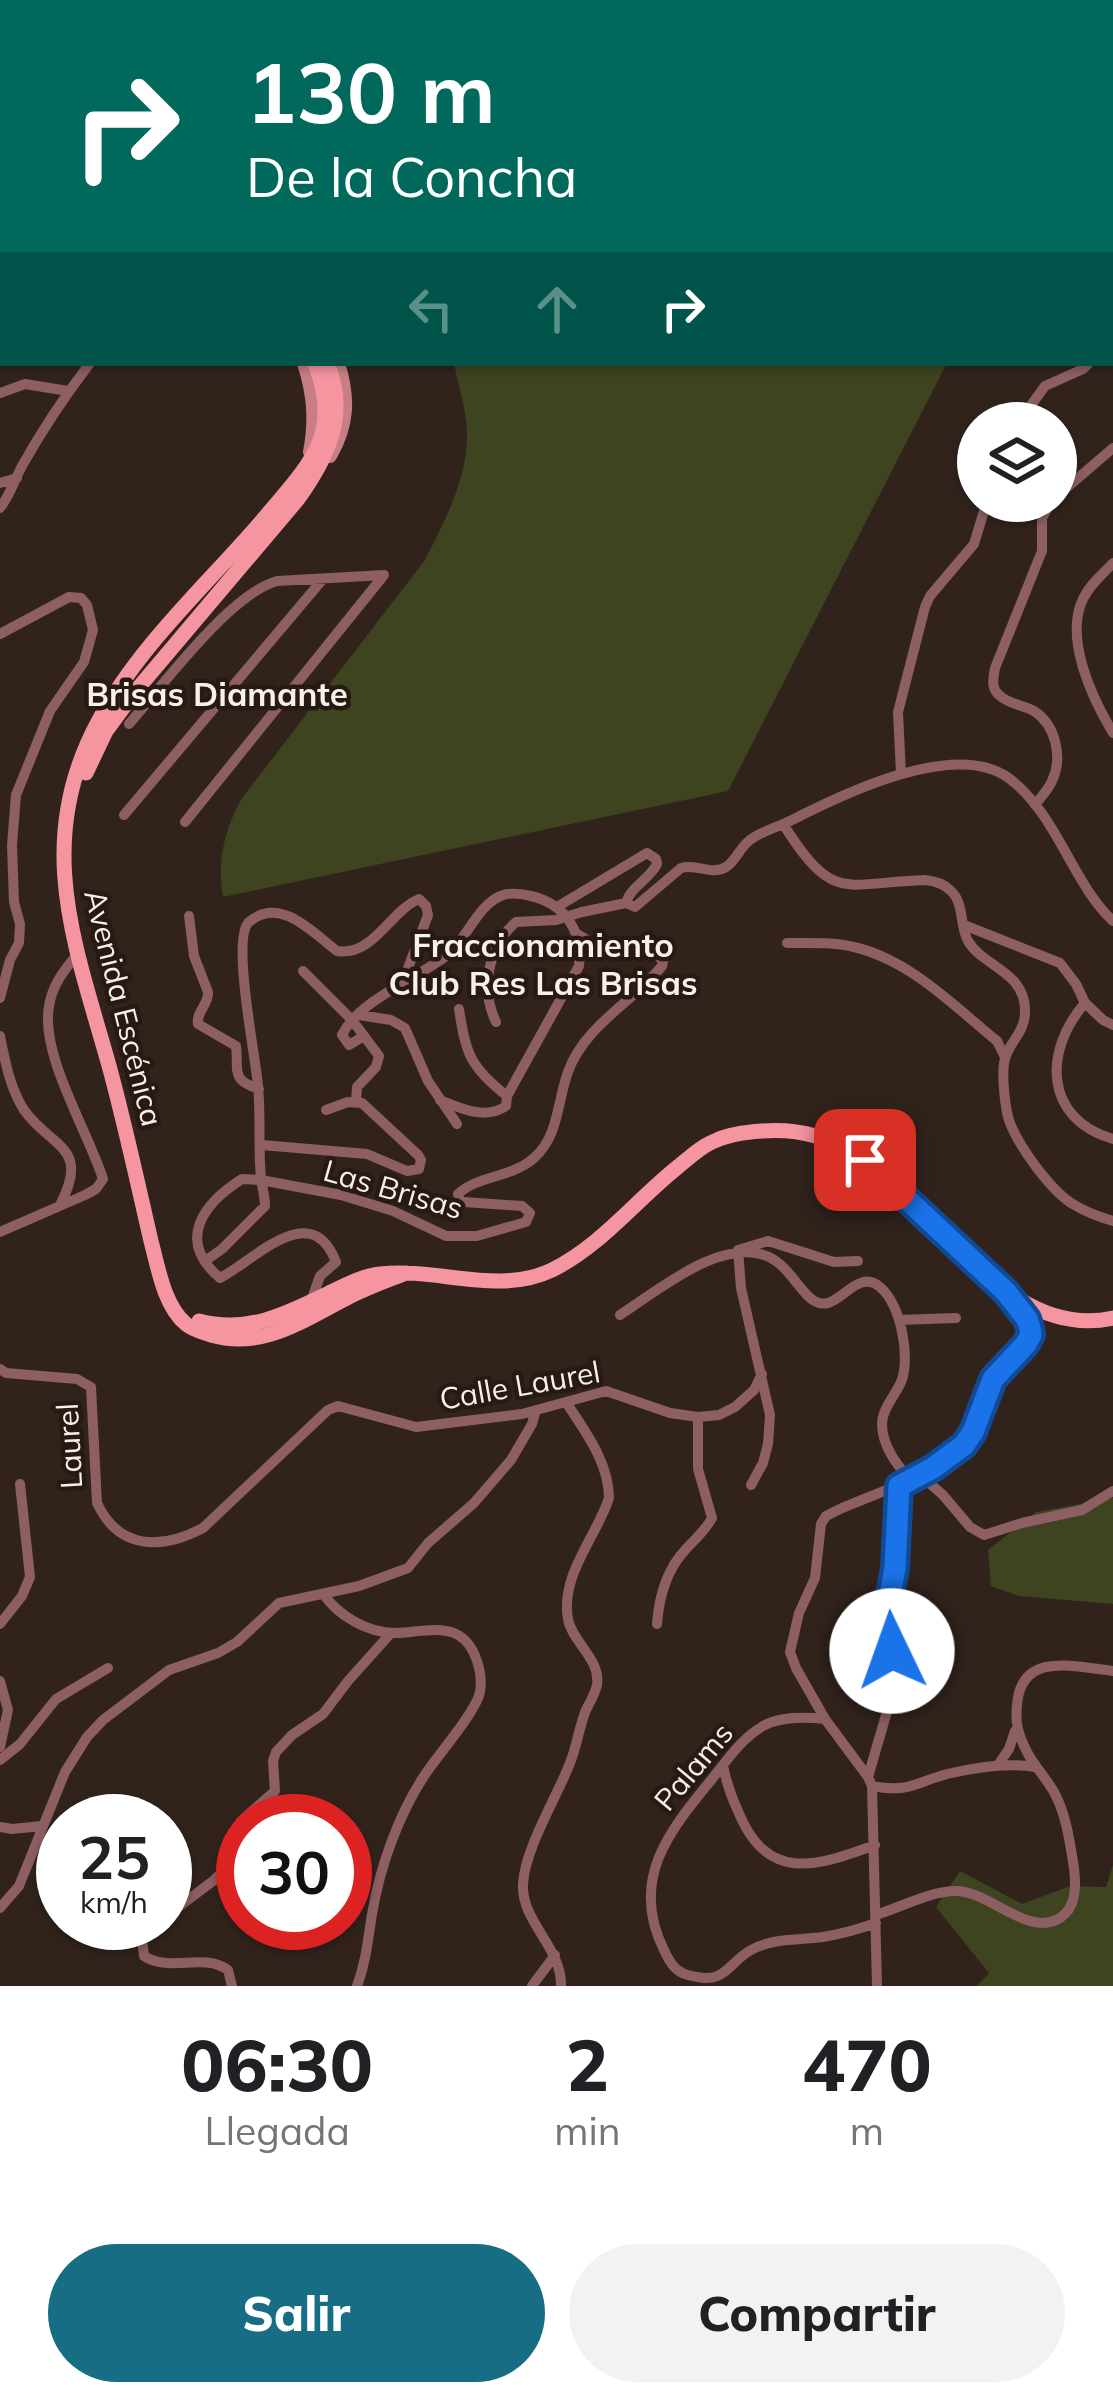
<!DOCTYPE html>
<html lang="es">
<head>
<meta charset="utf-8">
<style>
	:root { --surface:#fff; --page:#f2f2f2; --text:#202124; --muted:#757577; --accent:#166d84 }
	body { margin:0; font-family:Mulish,sans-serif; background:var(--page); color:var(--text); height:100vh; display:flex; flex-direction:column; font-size:45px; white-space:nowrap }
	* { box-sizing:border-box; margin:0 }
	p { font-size:39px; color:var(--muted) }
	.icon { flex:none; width:66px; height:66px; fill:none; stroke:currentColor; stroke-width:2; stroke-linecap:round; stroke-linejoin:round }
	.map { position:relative; height:1986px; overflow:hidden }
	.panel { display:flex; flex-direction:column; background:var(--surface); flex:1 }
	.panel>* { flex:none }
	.top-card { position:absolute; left:0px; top:0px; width:1113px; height:366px; box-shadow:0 3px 9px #0004; background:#00695c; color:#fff; overflow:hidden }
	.tools { position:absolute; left:957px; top:402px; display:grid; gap:24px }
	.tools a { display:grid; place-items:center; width:120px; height:120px; border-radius:50%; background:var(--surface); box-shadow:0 3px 9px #0004; font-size:60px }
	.speed { position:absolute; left:36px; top:1794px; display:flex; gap:24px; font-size:60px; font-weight:700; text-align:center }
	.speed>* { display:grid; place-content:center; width:156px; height:156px; border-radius:50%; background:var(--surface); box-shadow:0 3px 9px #0004; line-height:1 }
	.speed small { font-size:30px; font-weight:400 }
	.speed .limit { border:18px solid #d22; background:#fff; color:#111 }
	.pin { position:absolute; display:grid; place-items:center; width:102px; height:102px; color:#fff; margin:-51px; border-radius:24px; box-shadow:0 6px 18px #0006 }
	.me { position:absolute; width:132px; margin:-66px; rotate:357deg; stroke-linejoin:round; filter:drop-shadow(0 0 9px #0008) }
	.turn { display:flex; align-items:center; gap:42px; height:252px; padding:0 48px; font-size:54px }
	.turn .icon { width:156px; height:156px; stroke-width:2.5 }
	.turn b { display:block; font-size:84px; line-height:102px }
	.lanes { display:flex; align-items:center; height:114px; padding:0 48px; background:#0003; justify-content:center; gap:60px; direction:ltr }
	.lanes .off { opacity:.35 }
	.eta { display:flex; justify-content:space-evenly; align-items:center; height:204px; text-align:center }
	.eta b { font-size:72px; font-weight:800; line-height:84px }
	.action { display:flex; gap:24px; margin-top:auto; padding:24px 48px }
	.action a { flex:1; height:138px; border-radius:72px; background:var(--accent); color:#fff; font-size:48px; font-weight:800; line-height:138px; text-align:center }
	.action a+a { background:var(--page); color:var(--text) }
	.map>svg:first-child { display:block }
</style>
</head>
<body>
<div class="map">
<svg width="1113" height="1986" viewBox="0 0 1113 1986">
	<rect width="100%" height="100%" fill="#31231c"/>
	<path fill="#3d441f" d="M533,0H1099L1098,3H531Z
		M454,363H947L728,791L223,897C217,860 224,831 242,798L425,560C445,521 469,475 467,430C466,408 458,385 454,363Z
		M1113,1498V1604L1019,1596L991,1586L988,1550L1036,1512Z
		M1113,1865V1986H977L989,1973L936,1907L960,1871L1022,1904L1070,1886L1106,1887Z"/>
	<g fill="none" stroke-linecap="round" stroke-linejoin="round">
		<path stroke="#8d5f63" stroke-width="10" d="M511,3L513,0
			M0,230L3,229
			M0,306L3,304
			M1110,326L1113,320
			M0,393L25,384L68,391
			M1018,423L1045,386L1083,369L1089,363
			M0,483L17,478
			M1056,497L1113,448
			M0,508C10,495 14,481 22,466C42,430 65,396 90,363
			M1113,563C1103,574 1089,585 1083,599C1064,638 1092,698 1113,733
			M0,634L69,597L81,598L87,605L93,630L84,662L50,711L16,795L12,845L14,902L20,924L19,943L10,960L0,998
			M129,724C163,685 230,594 277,581L384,575
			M901,774L898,712L925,607L930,596L974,544L987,501
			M1035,805C1041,797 1048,790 1052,781C1063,758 1056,725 1034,711C1023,705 1008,704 999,695C991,688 993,679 995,668L1042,551V518L1052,501
			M124,815L323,579
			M185,822L384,575
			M783,824C834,904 842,883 925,880C935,881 943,883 950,890C965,903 959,925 968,941C982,966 1024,971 1025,1009C1026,1033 1009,1041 1005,1059C1001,1072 1005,1110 1010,1123C1020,1148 1049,1188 1071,1203C1084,1211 1099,1217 1113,1221
			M557,907L647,853L656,859L657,864C649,880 630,887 626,903L635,907L681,868C697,863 712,876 726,867C736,861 740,847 750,840C762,831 778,827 792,820C843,794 957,738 1010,779C1058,816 1072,883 1113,921
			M582,912L626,903
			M189,916L194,956L208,992C209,1005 196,1011 198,1024L236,1046C239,1071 230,1080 259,1089
			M964,925L1060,963L1076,984L1085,1003L1103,1020L1113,1025
			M787,943C810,943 832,942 854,947C910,960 954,1006 997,1041L1005,1057
			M303,971L352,1020L379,1056L376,1067L357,1087L356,1102
			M1085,1003C1043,1051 1044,1119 1113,1139
			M359,1015L391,1020L405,1028L428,1081L457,1124
			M496,1022C480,989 488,946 516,922L556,920
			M0,1036C5,1061 10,1088 24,1110C51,1148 91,1146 60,1205
			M364,1036L349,1045L342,1035C358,1001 416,979 446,956C467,940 477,904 503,895C512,892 522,894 531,896C565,904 583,931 579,966L507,1096C470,1067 466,1054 459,1009
			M440,1100C462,1109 486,1120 506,1106L507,1096
			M262,1145L367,1154L407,1171L419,1169L421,1160L418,1155L362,1103L348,1102L326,1110
			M0,1232L85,1195L96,1189L103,1179C88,1131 40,1055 49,1006C52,986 64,970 76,956
			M205,1261L222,1249L265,1206C265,1196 262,1188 261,1178C258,1148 261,1117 258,1086C256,1058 231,938 249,922C280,895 314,934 337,951C373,957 390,911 419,899L426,906L428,915L402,984
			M310,1304L320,1276L336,1262C311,1197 255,1260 220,1278C175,1240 204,1203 242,1179L261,1180L341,1195L393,1211L446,1236H477L526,1222L530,1213L522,1206L464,1202L460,1201L458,1194C478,1175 512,1178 534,1158C559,1136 557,1102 568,1072C584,1026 633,1002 662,966L663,961L654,952L600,947L577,934
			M620,1315C659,1290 722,1236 769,1257C786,1265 795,1283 808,1296C835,1324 853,1264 880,1287C901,1305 911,1358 901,1382C895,1396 882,1409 882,1424C882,1446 897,1465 911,1481
			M899,1320L956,1318
			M0,1369L6,1373L77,1379L91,1387L97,1503C119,1550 161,1550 203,1528L328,1410L338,1406L416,1427L522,1414L606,1391L670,1413L698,1417L719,1415L735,1407L754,1390L762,1374
			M921,1476L943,1495L970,1527L984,1535L1022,1523L1082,1510L1113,1491
			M751,1485L763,1463L768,1444L770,1415L741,1288L738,1250L768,1241L834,1262L858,1261
			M324,1595C339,1616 368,1633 395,1633C415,1633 440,1625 458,1635C476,1645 483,1674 480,1692C476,1712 437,1756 424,1776C398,1816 380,1867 372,1914C368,1939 366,1962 357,1986
			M0,1624L22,1596L30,1577L20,1484
			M657,1624C659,1597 667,1569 686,1549C696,1538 705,1531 712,1518L698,1469V1417
			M0,1681L8,1710L0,1747
			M825,1719C805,1717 781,1716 763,1726C742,1738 727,1760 712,1779C669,1831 629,1880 664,1950C669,1961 675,1972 688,1975C727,1986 726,1964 751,1950C772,1938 800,1940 823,1937C841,1934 859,1929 876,1923
			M0,1760L20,1744L56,1699L108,1668
			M723,1765C726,1782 731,1796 738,1811C767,1883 815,1867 875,1845
			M998,1765L1009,1749L1015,1731
			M868,1777L825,1719L796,1668L790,1652L799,1613L815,1578L821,1524L826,1516L842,1508L921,1476L964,1445L973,1432L993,1379L1026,1345L1031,1335L1027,1319L1007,1293
			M872,1786C909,1793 914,1783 947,1774C976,1767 1006,1762 1035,1767
			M0,1827L12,1829L42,1826
			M0,1908L19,1886L65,1772L87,1737L103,1720L169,1670L218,1653L237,1642L279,1603L359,1586L408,1568L428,1543L474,1503L511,1460L532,1424L536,1410
			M876,1915C901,1907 931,1891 956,1891C989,1891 1029,1938 1060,1918C1077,1907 1076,1885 1074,1868C1070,1844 1067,1818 1056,1796C1048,1779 1034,1767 1026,1750C1018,1734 1015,1722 1017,1705C1021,1650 1076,1667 1113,1671
			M165,1917L213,1881L232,1863L241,1821L275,1791L273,1761L276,1752L292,1735L323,1714L348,1681L391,1633
			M156,1923L142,1939L144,1956C170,1973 202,1952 228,1970L232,1986
			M532,1986L555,1955
			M561,1986C562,1947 521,1922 523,1884C525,1848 557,1797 570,1763C577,1746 579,1727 586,1710C590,1702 595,1694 597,1685C601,1659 572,1642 568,1619C560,1575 597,1536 609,1498C609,1462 584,1430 566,1402
			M877,1986L872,1786L868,1777L897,1677L884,1627L895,1567L899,1486"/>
		<path stroke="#c77e85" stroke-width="14" d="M423,3L425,0
			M304,363C314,394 316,420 310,452
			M330,456C348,425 349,398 338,363"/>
		<path stroke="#f4959f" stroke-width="15" d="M63,3L64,0
			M75,3L76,0
			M315,363C325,389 330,416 319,443C307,471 285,493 266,516C210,582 140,644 99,720C31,844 77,949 111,1073C126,1129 138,1185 151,1241C158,1267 164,1306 186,1324C193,1330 203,1332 211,1335C263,1350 303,1320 347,1298C366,1288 386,1281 406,1273
			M86,773L106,731L134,693L298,499C328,457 349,414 327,363
			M199,1321C248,1334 286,1314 329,1293C345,1285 362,1276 380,1274C437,1267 498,1296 552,1270C602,1245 636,1200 679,1166C691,1156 703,1145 717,1140C730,1134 747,1132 762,1131C801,1128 832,1138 865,1160C891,1182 915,1206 940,1230C987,1277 1040,1334 1113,1318"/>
		<path stroke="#8d5f63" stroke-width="10" d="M556,920L582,912"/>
	</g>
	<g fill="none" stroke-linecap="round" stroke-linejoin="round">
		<defs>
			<path id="route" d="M865,1160L1006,1292L1027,1319L1030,1328L1031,1335L1025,1345L993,1379L973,1432L964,1445L933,1468L899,1486L895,1568L884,1627L892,1651"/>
		</defs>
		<use href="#route" stroke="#114b97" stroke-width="30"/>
		<use href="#route" stroke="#1a73e8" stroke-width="21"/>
	</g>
	<g text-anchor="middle" stroke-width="9" stroke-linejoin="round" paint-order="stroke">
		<g font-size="30" fill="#faf0eb" stroke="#271a13">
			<text transform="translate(123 1008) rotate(76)" y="10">Avenida Escénica</text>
			<text transform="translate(393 1190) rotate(16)" y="10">Las Brisas</text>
			<text transform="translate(520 1386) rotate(-10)" y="10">Calle Laurel</text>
			<text transform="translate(70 1446) rotate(-93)" y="10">Laurel</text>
			<text transform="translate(694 1767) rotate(-50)" y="10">Palams</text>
		</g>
		<g font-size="33" font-weight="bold" fill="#faf0eb" stroke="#271a13">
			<text x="217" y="706">Brisas Diamante</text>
			<text x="543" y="957">Fraccionamiento<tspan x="543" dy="38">Club Res Las Brisas</tspan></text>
		</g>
	</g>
</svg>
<div class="tools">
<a><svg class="icon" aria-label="layers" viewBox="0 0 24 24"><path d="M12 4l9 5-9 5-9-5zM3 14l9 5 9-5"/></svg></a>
</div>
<div class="speed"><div>25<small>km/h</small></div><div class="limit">30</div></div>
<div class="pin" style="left:865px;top:1160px;background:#d93025"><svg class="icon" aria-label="arrive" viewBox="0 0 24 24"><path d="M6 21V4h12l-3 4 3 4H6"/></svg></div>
<svg class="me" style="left:892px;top:1651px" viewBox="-20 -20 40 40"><circle r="19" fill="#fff"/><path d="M0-13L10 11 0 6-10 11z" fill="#1a73e8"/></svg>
<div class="top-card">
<div class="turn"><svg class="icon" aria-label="right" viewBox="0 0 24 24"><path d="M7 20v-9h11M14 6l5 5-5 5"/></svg><div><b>130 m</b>De la Concha</div></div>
<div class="lanes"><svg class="icon off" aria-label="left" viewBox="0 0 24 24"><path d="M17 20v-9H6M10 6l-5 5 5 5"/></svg><svg class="icon off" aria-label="ahead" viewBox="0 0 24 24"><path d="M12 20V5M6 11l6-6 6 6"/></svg><svg class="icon" aria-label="right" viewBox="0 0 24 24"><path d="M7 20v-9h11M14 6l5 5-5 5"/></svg></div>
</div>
</div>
<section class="panel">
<div class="eta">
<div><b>06:30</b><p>Llegada</p></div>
<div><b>2</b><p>min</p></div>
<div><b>470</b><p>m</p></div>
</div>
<div class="action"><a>Salir</a><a>Compartir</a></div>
</section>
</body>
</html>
